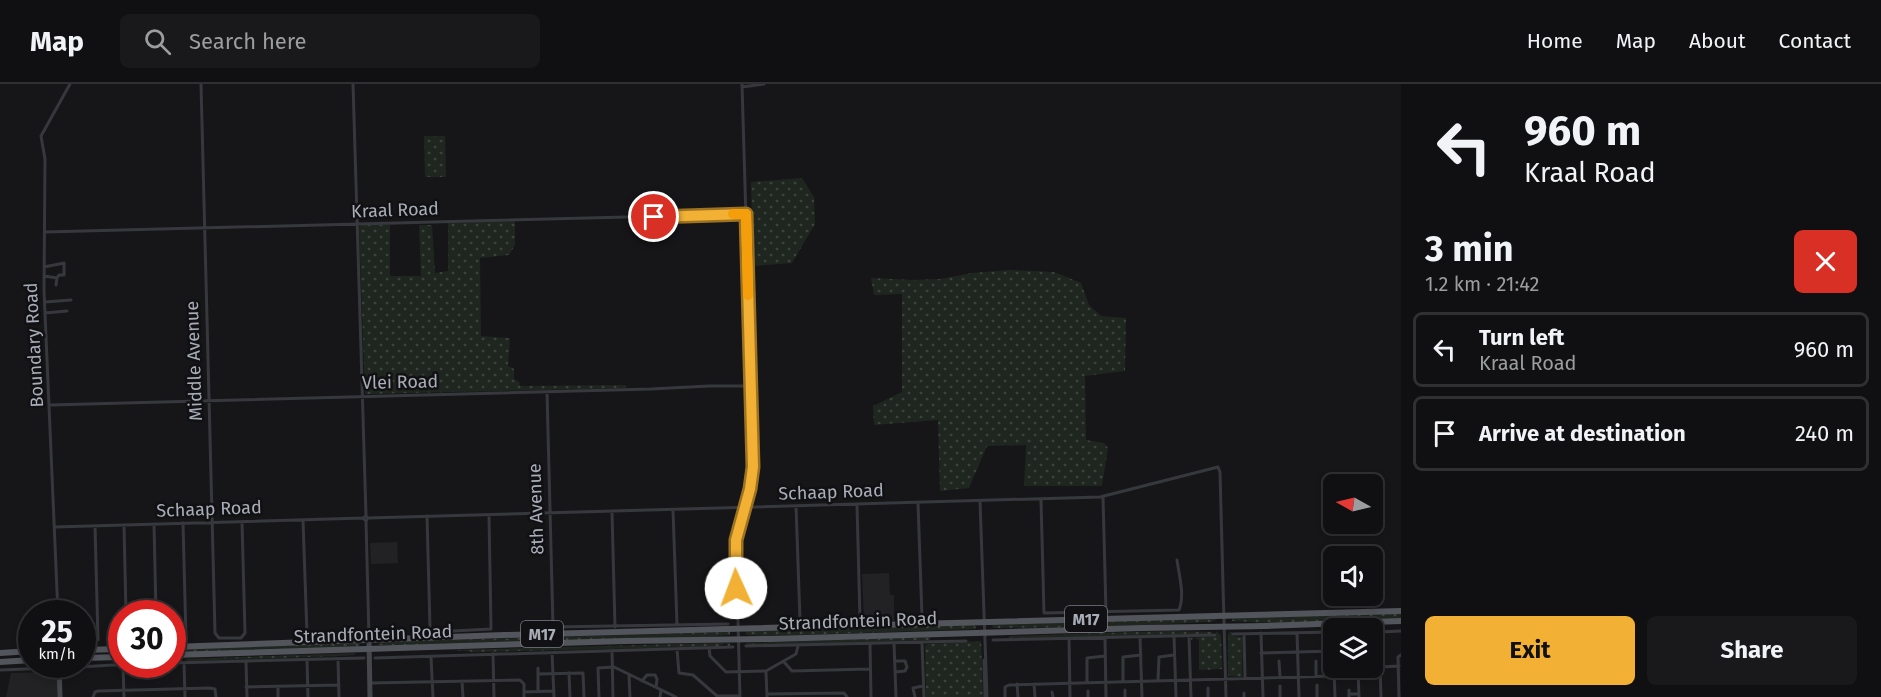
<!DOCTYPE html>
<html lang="en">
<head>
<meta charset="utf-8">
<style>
	:root { --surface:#101012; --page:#19191b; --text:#f1f3f6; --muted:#9c9d9f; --line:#303032; --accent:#f2b134 }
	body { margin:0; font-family:"Fira Sans",sans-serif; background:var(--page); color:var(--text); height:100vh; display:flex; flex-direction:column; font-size:22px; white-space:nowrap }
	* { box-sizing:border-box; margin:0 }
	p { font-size:20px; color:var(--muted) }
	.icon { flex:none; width:33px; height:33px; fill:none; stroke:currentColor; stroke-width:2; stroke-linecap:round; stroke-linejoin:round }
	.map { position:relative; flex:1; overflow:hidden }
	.drawer { display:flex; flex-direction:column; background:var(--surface); width:480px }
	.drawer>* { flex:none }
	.banner { background:#101012; color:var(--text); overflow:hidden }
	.needle { width:39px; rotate:278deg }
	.fabs { position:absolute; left:1323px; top:390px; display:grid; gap:12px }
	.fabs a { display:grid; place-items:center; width:60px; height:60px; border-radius:9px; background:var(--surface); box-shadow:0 3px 9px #0003,0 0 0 2px var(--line); font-size:30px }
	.speed { position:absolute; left:18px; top:516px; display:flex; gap:12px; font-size:30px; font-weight:700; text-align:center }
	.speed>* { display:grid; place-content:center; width:78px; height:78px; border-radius:50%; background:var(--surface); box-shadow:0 3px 9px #0003,0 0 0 2px var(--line); line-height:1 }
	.speed small { font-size:15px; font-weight:400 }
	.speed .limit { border:9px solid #d22; background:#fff; color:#111 }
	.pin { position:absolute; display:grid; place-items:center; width:51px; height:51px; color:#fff; margin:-26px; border:3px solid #fff; border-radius:50%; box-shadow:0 2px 6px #0007 }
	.me { position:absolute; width:66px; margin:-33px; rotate:358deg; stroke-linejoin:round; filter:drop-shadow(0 0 4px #0008) }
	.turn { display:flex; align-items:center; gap:21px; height:126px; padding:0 24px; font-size:27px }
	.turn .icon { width:78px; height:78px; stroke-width:2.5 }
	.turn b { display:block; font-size:42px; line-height:51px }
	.round { display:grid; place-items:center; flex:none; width:63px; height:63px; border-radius:9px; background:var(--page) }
	.summary { display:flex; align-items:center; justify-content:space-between; height:102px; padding:0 24px }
	h1 { font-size:36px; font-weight:700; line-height:45px }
	.primary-button { display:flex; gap:12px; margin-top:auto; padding:12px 24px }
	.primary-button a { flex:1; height:69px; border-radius:9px; background:var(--accent); color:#111; font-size:24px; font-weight:700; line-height:69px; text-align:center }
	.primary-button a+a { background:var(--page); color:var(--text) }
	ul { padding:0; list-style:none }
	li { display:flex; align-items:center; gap:18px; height:75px; margin:0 12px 9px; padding:0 12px; border:3px solid var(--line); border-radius:9px }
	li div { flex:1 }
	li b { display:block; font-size:22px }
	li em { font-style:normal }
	header { display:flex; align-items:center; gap:36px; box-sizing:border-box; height:84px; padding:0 30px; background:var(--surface); border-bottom:2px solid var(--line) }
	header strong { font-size:28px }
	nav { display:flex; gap:33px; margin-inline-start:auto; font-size:21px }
	.search { width:420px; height:54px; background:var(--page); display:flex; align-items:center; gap:15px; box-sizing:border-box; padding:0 21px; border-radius:9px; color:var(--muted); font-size:22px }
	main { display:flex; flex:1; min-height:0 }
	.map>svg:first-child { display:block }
</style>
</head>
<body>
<header>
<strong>Map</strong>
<div class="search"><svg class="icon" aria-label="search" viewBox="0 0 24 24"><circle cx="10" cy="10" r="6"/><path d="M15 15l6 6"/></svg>Search here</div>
<nav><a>Home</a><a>Map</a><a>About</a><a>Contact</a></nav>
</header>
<main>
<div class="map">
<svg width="1401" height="613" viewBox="0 0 1401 613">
	<defs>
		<pattern id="grass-dots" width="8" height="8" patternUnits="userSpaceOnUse" patternTransform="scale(1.5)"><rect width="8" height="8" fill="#1e261f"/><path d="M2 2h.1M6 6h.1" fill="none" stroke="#3c433d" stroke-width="1.8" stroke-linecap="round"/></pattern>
	</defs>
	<rect width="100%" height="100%" fill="#161618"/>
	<path fill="#222225" d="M397,458L398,479L371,480L370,459Z
		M889,489L890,511H894V537H864L862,490Z
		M54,588L57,589V613H6L11,589Z"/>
	<path fill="url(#grass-dots)" d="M424,52H445L446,93H425Z
		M802,94L814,113L815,140L792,179L753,182L751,98Z
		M515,137V161L509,171L480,174L481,252L510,254L508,282L514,285V295L519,298L520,302L626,301V304L365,310L359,144L361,141H390V192H421L419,141H432L435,189L448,187V139Z
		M1009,186L1054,188L1081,199L1089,221L1101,232L1126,234L1125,287L1085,292L1086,356L1104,359L1108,364L1102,402H1024L1026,361L987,362L969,404L940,407L938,336L874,341L873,322L902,308V210L874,211L871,194L913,196L940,195L972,189Z
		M1401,529V535L1274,539L1232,537V533Z
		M1215,533L1217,536L1210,538L1096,543L993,544L992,541Z
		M940,541H975L976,545L765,552L747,551L745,547Z
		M1169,547L1213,548L1210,550L1008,555L1009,552Z
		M1216,547L1221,551L1222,585L1199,586V556L1195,554L1191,556V554L1216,552Z
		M730,548V551L691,554L421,562L378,561L380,558Z
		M1230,548H1232L1233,552L1243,553L1242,593L1228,592V550Z
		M930,553V556L743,562L747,559Z
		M981,557L983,613H926L925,562L927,560Z
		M360,559L359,563L173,569L172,565Z
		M719,559H730V562H728L726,559L719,562L695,563L474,568L454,566Z
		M355,569L354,571L339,572L187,577L185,575Z"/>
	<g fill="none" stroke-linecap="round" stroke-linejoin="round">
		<path stroke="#37383d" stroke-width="3" d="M201,0L215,549L219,554H241L245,549L242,438
			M353,0L366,432L363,434L366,437L368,434L366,432
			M742,3L764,0
			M45,148L746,130
			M44,183L64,179V191H59L57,194L44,192
			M56,201L57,194
			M45,218L71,216
			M45,229L67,227
			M547,308L553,543L728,540
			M50,321L651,305L709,302H751
			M1103,413L1106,528
			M1041,416L1044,529L1179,526C1185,511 1179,491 1177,476
			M980,417L987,613
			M918,419L922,533
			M857,421L860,536
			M796,422L800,536L829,537
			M673,426L677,541
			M612,428L615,543
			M427,432L430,544L434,548L491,545L489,431
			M368,434L1100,413L1218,383L1220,388L1226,613
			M303,436L307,551
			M366,437L369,555
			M154,440L156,530
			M124,441L126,530
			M95,442L98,556
			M55,443L363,434
			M58,530L44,206L45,75L41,52L70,0
			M1333,548L1334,573
			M1379,548L1401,547
			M1261,549L1263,613
			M1297,549L1299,613
			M1233,550L1334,548
			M1244,550L1245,594
			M1174,552L1176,613
			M1189,552L1191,613
			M1140,553L1142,613
			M1105,554L1106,613
			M172,555H186L183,439
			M1069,555L1070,613
			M993,556L1215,551
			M894,559L896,613
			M922,559L924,613
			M870,560L871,613
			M746,562L966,557
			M709,564L710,572L726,588L766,587L796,570L798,562
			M677,565L679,589L693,591L717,612H740
			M612,567L613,613
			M552,569L554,613
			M1261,569L1334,567
			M493,570L494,613
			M431,573L433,613
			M375,574L733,563
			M338,575L339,613
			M307,576L308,613
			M984,576L985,613
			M246,577L247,613
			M895,577H905L907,583L905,587L895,588
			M1279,577L1280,593
			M1316,577V592
			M784,578L792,587L870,585
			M172,579L364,574
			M184,579L185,613
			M123,581L124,613
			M1380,583L1399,582
			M62,584L130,580
			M538,584V607
			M1334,584L1335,613
			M1358,584L1359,613
			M0,586L50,584
			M766,588L767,613
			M569,589L570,613
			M538,590L583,589L584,613
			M629,591L630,613
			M1344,592L1358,591
			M1158,596L1159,573L1174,571
			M462,597L463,613
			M642,597L647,591H655L657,595L656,603
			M1123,598V573L1141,571
			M370,599L520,596L524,600V613
			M1087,599V574L1105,572
			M1017,600L1018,613
			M1034,600L1035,613
			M1317,601V613
			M1280,602V613
			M246,603L339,601
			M278,603V613
			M1208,604V613
			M1125,606V613
			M1349,606V613
			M1088,607V613
			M524,608L554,607
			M1052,608L1053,613
			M1244,609V613
			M767,610L844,609L847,613
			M1349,610H1359
			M93,613L95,608L98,607L209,604L215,605L216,613
			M599,613L598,584L614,583L676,613
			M660,613L661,606
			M740,613L736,461C739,431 752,403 753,372L742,0
			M915,613L913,604L923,602
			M1005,613V603L1009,601L1334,592
			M1381,613L1379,545L1383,538
			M1399,613L1398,573L1401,571"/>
		<path stroke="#45474d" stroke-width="5" d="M369,556L370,613
			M59,580L60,613"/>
		<path stroke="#53555c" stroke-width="6" d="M172,563L504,551L1401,527
			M82,566L122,565
			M0,569L32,567
			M172,571L625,557L770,555L1142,544L1266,542L1401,537
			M82,574L122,573
			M0,578L32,576"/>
	</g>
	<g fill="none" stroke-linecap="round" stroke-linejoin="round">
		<defs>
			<path id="route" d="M654,133L746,130L753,383L750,405L736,456V504"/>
		</defs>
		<use href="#route" stroke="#9d7322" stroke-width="15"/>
		<use href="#route" stroke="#f2b134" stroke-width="10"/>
		<path stroke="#f59e0b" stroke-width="10" d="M733,130H746L748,211"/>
	</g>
	<g text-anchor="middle" stroke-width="5" stroke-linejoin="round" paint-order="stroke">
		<g fill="#111113" stroke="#7b7e86" stroke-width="1.5">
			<rect x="1065" y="522" width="42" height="26" rx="4.5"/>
			<rect x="521" y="537" width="42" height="26" rx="4.5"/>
		</g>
		<g font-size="16" font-weight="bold" fill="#a8adb8">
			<text x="1086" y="541">M17</text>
			<text x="542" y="556">M17</text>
		</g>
		<g font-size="18" fill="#a8adb8" stroke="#111113">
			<text transform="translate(395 126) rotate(-2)" y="6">Kraal Road</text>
			<text transform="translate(34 261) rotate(-93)" y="6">Boundary Road</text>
			<text transform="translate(194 277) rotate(-92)" y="6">Middle Avenue</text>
			<text transform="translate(400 298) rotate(-1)" y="6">Vlei Road</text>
			<text transform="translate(831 408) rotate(-2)" y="6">Schaap Road</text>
			<text transform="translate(209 425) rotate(-2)" y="6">Schaap Road</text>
			<text transform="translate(536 425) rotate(-92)" y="6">8th Avenue</text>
			<text transform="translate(858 537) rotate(-2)" y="6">Strandfontein Road</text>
			<text transform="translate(373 550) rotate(-2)" y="6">Strandfontein Road</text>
		</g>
	</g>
</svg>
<div class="fabs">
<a><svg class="needle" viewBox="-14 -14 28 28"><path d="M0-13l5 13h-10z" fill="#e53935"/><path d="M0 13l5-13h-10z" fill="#9c9d9f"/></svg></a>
<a><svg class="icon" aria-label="sound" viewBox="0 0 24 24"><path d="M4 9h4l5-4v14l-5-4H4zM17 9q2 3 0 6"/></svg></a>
<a><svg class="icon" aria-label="layers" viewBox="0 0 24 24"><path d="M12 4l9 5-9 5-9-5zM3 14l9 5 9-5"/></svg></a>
</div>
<div class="speed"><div>25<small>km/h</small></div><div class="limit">30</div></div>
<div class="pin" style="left:654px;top:133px;background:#d93025"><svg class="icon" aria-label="arrive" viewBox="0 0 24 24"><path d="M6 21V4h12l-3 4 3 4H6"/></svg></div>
<svg class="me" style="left:736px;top:504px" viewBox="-20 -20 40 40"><circle r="19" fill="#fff"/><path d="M0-13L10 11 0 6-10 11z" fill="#f2b134"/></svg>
</div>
<section class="drawer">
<div class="banner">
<div class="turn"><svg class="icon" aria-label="left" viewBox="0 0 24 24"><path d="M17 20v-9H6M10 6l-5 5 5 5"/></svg><div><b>960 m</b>Kraal Road</div></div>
</div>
<div class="summary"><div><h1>3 min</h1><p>1.2 km · 21:42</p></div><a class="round" style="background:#d93025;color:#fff"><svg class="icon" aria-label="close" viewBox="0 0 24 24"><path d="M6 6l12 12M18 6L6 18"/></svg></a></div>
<ul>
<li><svg class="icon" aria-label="left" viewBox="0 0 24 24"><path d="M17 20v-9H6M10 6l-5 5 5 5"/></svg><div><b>Turn left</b><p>Kraal Road</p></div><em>960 m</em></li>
<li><svg class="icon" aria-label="arrive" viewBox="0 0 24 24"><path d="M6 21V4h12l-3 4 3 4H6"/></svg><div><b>Arrive at destination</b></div><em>240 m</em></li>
</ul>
<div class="primary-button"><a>Exit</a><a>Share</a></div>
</section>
</main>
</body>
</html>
